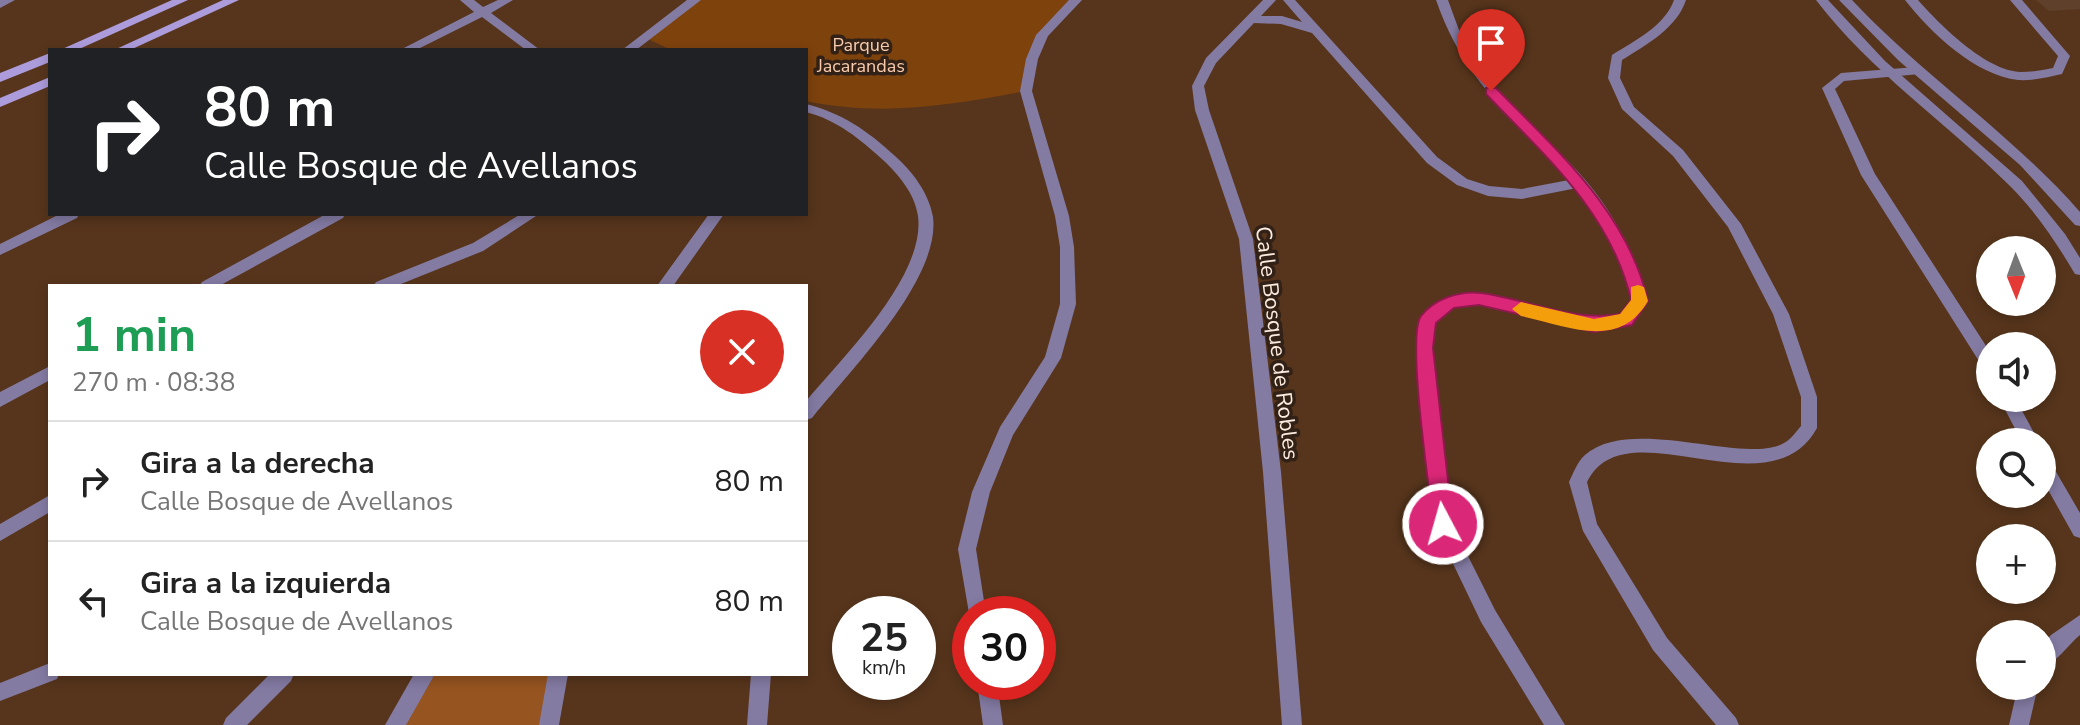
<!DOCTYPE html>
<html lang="es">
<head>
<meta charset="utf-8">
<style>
	:root { --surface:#fff; --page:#f2f2f2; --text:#222; --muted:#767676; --line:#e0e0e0 }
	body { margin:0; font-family:"Nunito Sans",sans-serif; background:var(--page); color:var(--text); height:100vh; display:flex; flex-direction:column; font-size:30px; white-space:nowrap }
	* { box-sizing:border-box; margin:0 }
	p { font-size:26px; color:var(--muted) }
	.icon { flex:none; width:44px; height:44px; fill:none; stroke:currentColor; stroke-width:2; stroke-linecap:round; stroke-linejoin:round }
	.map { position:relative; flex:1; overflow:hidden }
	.details { position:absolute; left:48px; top:284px; width:760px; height:392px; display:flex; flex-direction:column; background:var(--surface); border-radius:0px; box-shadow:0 4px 12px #0003 }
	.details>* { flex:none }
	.hud { position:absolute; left:48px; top:48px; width:760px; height:168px; border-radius:0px; box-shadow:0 4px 12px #0003; background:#202124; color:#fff; overflow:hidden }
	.needle { width:52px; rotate:179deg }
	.buttons { position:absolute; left:1976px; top:236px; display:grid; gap:16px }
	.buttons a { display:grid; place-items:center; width:80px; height:80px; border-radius:50%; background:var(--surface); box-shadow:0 4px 12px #0003; font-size:40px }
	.speed { position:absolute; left:832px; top:596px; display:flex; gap:16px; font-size:40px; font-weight:700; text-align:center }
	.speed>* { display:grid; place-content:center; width:104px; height:104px; border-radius:50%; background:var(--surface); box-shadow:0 4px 12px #0003; line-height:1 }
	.speed small { font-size:20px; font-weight:400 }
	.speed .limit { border:12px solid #d22; background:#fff; color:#111 }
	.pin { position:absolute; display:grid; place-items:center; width:68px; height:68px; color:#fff; margin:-82px -34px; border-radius:50% 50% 50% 0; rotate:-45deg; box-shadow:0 0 8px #0007 }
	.pin .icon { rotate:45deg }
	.me { position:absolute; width:88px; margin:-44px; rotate:354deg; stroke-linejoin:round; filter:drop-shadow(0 0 6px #0008) }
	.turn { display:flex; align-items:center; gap:28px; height:168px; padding:0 24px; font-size:36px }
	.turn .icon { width:104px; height:104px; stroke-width:2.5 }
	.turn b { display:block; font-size:56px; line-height:68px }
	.round { display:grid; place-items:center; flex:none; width:84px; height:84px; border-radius:42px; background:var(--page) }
	.head { display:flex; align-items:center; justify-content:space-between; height:136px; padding:0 24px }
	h1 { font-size:48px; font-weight:700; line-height:60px; color:#1e9e55 }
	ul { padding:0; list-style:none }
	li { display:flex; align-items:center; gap:24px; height:120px; padding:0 24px; border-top:2px solid var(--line) }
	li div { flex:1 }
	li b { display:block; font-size:30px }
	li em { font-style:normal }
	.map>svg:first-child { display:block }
</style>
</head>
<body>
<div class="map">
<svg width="2080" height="725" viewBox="0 0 2080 725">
	<rect width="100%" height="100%" fill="#57351c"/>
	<path fill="#7e420d" d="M694,0H1076L1042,35L1026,91C950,105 883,117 806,101V50H671L646,38Z"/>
	<path fill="#965420" d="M435,674H550L541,725H405Z"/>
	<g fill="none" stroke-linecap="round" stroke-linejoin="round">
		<path fill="#847ba3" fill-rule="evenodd" d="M0,0H15L0,8Z
			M460,0H474L483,7L498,0H513L491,13L540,50H526L482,17L416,50H400L474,12Z
			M687,0H701L636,50H622Z
			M1069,0H1082L1048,36L1038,59L1032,91L1069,216L1074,247L1076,304L1061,358L1013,435L990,492L976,549L986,614H970V619L958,549L972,492L1000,427L1045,357L1060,304V247L1055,216L1020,91L1026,59L1036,35Z
			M1263,0H1276L1261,16H1282L1302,22L1283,0H1295L1437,157L1467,179L1489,186L1522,189L1569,180C1514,119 1464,81 1436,0H1448C1455,19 1461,38 1472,56C1505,108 1557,143 1595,192C1620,224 1636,262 1648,301L1630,324L1594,331L1479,305L1454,307L1435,323L1432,348L1452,524L1495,610L1565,725H1544L1481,622L1434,524L1416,348L1423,317L1445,298L1479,293L1594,319L1620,315L1632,300C1621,259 1603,222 1577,188L1522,199L1488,196L1457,185L1427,163L1312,33L1281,24L1254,23L1216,63L1204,86L1209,110L1253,239L1281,472L1302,725H1282L1263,472L1239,239L1195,110L1192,86L1206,58Z
			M1674,0H1686C1677,28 1646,45 1622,60L1620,78L1634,107L1683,150L1741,224L1789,314L1817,397V428C1769,515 1625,404 1587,482L1597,524L1667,638L1736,718L1739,725H1716L1653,650L1583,531L1569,482C1573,474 1577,462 1585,455C1623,422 1707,450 1753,449C1763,449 1775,448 1784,443C1790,440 1796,432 1801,426V397L1773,314L1728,227L1673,156L1622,109L1608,78L1612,55C1634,41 1665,26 1674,0Z
			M1905,0H1918C1940,25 1986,71 2021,72C2032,72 2043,70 2053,68L2058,56L2010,0H2022L2070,56L2062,74C2049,77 2032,81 2018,80C1975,75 1931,33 1905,0Z
			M1916,67L1922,71L1920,74L1844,81L1835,89L1875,174L1990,352V371L1984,369L1861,175L1822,88L1841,73Z
			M806,104C842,113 868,131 895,156C912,171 929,193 933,217C941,279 849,372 812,418L806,420V401C842,358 926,276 918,216C915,194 899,175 883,160C860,139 837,120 806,112Z
			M60,214H79L77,218L0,255V244Z
			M326,214H345L343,218L219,286H199L202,282Z
			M521,214H539L483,251L396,286H373L376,282L473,243Z
			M709,214H724L673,286H657Z
			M50,366V380L0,407V392Z
			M1999,398H2015L2039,442H2022Z
			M2042,456L2048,458L2080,513V538L2074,536L2042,479Z
			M50,495V512L0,541V524Z
			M2080,615V635C2068,645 2056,663 2042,668V645L2051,635Z
			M50,663V674H59L57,679L0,701V683Z
			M270,674H294L291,681L247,725H223L226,718Z
			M414,674H435L406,725H385Z
			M548,674H568L559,725H539Z
			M751,674H771L767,725H747Z
			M977,682H997L1003,725H983Z
			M2018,686H2038L2029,725H2009Z"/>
		<path fill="#847ba3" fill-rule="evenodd" d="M1816,0H1828L1885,61L2022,181L2065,234L2080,258V275L2075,274C2056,242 2036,212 2010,186C1946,122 1871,72 1816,0Z
			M1839,0H1852C1923,76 2011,133 2080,212V226L2075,225L2020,165L1898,60Z"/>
		<path fill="#ac9cdc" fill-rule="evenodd" d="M172,0H188L77,50H60Z
			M223,0H239L130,50H114Z
			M50,53V62L0,82V73Z
			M50,77V86L0,107V98Z"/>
	</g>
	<path fill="#5f402a" d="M2036,0H2080V9L2049,11Z"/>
	<path fill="#db2777" stroke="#8e194d" stroke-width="2" d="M1486,88H1496C1558,152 1627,211 1648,301L1632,325L1594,332L1479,305L1454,308L1436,323L1433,348L1453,524L1443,533L1433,524C1430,491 1406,337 1421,316C1434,299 1460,290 1481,293C1528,299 1572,322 1620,314L1631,300C1611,213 1545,156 1486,94Z"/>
	<path fill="#f59e0b" d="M1638,285L1644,287L1648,301C1619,351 1568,326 1521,316L1512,309L1521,302L1594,319L1620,314L1631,300V287Z"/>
	<g text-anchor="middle" stroke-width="7" stroke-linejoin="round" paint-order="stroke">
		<g font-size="18" fill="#f9cbac" stroke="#312116">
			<text x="861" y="51">Parque<tspan x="861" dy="21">Jacarandas</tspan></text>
		</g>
		<g font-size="22" fill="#fdebdf" stroke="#312116">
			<text transform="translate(1278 343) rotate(83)" y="8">Calle Bosque de Robles</text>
		</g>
	</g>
</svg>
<div class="buttons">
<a><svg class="needle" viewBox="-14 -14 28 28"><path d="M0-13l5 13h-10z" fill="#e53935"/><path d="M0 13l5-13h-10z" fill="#767676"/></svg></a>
<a><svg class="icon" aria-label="sound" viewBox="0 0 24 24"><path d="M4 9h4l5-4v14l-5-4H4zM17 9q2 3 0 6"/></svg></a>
<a><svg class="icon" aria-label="search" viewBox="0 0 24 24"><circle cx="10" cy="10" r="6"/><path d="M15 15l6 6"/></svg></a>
<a>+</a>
<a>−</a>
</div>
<div class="speed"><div>25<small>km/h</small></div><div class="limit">30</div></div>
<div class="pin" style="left:1491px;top:91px;background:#d93025"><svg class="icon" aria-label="arrive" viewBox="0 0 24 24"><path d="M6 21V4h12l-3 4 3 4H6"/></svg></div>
<svg class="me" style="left:1443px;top:524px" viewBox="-20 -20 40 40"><circle r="17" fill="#db2777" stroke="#fff" stroke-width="3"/><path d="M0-11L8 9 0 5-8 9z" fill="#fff"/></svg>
<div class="hud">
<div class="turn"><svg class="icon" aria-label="right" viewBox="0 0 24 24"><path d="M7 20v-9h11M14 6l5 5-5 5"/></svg><div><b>80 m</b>Calle Bosque de Avellanos</div></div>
</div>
<section class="details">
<div class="head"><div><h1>1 min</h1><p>270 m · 08:38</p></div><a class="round" style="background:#d93025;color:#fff"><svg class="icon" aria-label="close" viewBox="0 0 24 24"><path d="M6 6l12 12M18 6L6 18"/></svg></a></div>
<ul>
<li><svg class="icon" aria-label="right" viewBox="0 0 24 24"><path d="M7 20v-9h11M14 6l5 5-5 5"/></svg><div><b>Gira a la derecha</b><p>Calle Bosque de Avellanos</p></div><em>80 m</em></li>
<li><svg class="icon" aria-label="left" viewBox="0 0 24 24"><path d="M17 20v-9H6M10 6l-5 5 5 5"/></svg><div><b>Gira a la izquierda</b><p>Calle Bosque de Avellanos</p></div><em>80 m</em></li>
</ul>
</section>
</div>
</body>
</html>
